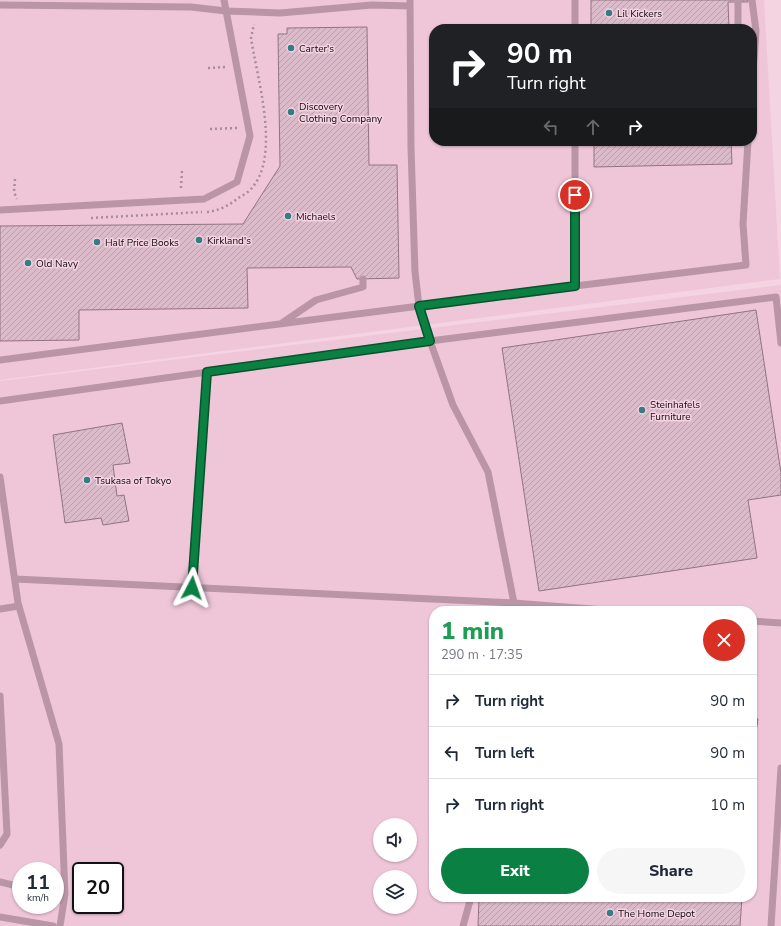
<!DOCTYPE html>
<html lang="en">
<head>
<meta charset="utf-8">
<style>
	:root { --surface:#fff; --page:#f6f6f7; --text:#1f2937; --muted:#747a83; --line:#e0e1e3; --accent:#0b8043 }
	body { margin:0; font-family:"Nunito Sans",sans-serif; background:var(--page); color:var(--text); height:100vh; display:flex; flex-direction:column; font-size:15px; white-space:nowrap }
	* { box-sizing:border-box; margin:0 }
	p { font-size:13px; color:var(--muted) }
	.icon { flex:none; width:22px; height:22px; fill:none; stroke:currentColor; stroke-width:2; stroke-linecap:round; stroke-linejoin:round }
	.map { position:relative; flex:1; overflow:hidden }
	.side { position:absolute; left:429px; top:606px; width:328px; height:296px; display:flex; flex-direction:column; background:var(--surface); border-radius:16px; box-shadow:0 1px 3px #0004 }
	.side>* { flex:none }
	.top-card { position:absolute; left:429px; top:24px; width:328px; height:122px; border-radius:16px; box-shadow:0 1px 3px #0004; background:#202124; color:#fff; overflow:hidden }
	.fabs { position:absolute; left:373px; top:818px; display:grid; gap:8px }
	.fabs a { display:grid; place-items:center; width:44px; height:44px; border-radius:50%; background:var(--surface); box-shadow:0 1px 3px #0004; font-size:20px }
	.speed { position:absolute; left:12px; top:862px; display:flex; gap:8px; font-size:20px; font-weight:700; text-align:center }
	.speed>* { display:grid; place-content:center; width:52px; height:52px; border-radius:50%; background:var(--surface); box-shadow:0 1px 3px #0004; line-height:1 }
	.speed small { font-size:10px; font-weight:400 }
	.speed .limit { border:2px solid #111; border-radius:6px; background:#fff; color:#111 }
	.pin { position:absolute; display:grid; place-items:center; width:34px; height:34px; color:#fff; margin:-17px; border:2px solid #fff; border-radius:50%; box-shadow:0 1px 4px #0007 }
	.me { position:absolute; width:44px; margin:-22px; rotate:4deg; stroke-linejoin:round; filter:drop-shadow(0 0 3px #0008) }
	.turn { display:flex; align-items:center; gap:14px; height:84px; padding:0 12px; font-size:18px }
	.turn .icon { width:52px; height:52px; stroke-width:2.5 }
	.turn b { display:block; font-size:28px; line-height:34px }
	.lanes { display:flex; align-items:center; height:38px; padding:0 12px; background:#0003; justify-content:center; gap:20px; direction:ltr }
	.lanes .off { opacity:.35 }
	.round { display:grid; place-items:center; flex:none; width:42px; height:42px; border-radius:21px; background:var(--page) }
	.summary { display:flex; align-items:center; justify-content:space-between; height:68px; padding:0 12px }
	h1 { font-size:24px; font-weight:800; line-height:30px; color:#1e9e55 }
	.primary-button { display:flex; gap:8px; margin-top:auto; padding:8px 12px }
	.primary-button a { flex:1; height:46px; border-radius:24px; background:var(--accent); color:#fff; font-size:16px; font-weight:800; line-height:46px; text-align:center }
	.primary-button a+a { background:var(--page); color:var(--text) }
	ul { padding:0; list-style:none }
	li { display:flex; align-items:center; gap:12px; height:52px; padding:0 12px; border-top:1px solid var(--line) }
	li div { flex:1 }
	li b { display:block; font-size:15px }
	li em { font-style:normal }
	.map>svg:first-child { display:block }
</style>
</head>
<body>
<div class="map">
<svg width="781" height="926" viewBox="0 0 781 926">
	<defs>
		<pattern id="building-hatch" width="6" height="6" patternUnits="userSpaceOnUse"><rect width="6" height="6" fill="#dbbbc9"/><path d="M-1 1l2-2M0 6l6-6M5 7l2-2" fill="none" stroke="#bb9fab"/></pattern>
	</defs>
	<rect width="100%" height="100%" fill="#f5d4e2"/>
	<path fill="#efc6d8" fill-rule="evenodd" d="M0,0H764L780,279L0,380ZM434,29H752V141H434Z
		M781,285V926H0V381ZM434,611H752V897H434ZM380,825H410V855H380ZM21,871H55V905H21ZM81,871H115V905H81ZM380,877H410V907H380Z"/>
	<path fill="url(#building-hatch)" stroke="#917481" d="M591,0H748V2H728L729,29H591Z
		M367,27L369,165H397L399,278L357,279L351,267L247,268L248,308L79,310V340L0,341V226L243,224L280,166L278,34H287V28Z
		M594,141H731L732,164L594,167Z
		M756,310L781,473V495L748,500L757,558L539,591L502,348Z
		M122,423L130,463L113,465L117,496L124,495L129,521L103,525L101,518L65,523L53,435Z
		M752,719H758L752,758Z
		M508,897H742L740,926H478L479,898L508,900Z"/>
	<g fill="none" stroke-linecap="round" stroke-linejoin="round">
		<path stroke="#a68d98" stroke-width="2.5" stroke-dasharray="2 3" stroke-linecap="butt" d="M208,68L227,67
			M210,129L237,128
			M15,179L14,192L17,199
			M181,188L182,170
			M207,212C218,211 228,206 237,199C241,196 246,194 250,190C282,158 257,78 251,38L254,24
			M91,218L202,212"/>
		<path stroke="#ba95a6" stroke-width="7" d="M410,0L411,148L415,272L419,306L430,341L776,297L781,343
			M575,0V29
			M752,0L756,31L752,86
			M738,2V29
			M0,5L191,7L226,11L280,13L372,5L410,6
			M0,210L204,199L237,182L250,136L224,0
			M575,286L746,265L743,224L748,141
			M282,323L316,300L363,287V279
			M0,360L575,286V141
			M0,401L430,341L453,405L488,472L514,603L513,611
			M0,477L18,603L59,744L65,894L60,926
			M15,579L514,603L617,611
			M192,588L207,372
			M0,609L19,606
			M752,621L781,623
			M0,696L7,834L0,845
			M0,882L21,887
			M55,893L65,894
			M0,917L53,926
			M463,926L471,897
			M771,926L781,768"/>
	</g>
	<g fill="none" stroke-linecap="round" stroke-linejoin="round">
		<defs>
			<path id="route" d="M192,588L207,372L430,341L419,306L575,286V195"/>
		</defs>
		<use href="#route" stroke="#07532c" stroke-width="10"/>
		<use href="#route" stroke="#0b8043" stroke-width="7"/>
	</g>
	<g fill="#347d81" stroke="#f5d4e2" stroke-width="1.5">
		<circle cx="609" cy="13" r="4"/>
		<circle cx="291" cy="48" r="4"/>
		<circle cx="291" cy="112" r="4"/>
		<circle cx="288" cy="216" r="4"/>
		<circle cx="199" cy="240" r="4"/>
		<circle cx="97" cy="242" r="4"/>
		<circle cx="28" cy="263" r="4"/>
		<circle cx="642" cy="410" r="4"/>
		<circle cx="87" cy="480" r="4"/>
		<circle cx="610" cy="913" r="4"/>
	</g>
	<g text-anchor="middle" stroke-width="3" stroke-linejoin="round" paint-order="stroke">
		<g font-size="10" fill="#13090e" stroke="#f5d4e2" text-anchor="start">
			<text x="617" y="17">Lil Kickers</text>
			<text x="299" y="52">Carter's</text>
			<text x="299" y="110">Discovery<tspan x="299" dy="12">Clothing Company</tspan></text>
			<text x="296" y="220">Michaels</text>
			<text x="207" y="244">Kirkland's</text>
			<text x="105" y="246">Half Price Books</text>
			<text x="36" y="267">Old Navy</text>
			<text x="650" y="408">Steinhafels<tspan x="650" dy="12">Furniture</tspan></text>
			<text x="95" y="484">Tsukasa of Tokyo</text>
			<text x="618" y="917">The Home Depot</text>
		</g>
	</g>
</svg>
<div class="fabs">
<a><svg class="icon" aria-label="sound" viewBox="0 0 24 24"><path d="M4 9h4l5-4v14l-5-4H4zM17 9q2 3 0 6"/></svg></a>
<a><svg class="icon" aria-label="layers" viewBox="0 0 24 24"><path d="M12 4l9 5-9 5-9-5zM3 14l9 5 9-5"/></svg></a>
</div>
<div class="speed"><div>11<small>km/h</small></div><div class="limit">20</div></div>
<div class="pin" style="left:575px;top:195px;background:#d93025"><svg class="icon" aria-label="arrive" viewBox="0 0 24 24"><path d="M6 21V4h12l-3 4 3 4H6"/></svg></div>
<svg class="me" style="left:192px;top:588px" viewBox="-20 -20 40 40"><path d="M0-17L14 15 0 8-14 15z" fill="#0b8043" stroke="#fff" stroke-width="4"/></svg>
<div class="top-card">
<div class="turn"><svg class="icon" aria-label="right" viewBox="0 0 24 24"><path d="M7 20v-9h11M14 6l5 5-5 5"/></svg><div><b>90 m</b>Turn right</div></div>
<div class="lanes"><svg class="icon off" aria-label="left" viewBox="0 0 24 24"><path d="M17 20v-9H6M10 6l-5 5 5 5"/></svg><svg class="icon off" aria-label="ahead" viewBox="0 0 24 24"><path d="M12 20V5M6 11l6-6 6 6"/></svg><svg class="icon" aria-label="right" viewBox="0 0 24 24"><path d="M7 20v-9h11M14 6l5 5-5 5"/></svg></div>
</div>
<section class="side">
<div class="summary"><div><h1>1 min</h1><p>290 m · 17:35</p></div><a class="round" style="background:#d93025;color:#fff"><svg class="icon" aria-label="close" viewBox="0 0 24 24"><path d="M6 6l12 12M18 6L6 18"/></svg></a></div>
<ul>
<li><svg class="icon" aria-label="right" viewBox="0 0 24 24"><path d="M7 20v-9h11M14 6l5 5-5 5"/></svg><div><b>Turn right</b></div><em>90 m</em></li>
<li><svg class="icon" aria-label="left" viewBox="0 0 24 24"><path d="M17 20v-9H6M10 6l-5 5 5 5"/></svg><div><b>Turn left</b></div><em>90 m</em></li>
<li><svg class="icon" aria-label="right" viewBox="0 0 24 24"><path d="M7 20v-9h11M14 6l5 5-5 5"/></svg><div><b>Turn right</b></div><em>10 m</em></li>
</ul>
<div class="primary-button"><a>Exit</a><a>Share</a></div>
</section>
</div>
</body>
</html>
